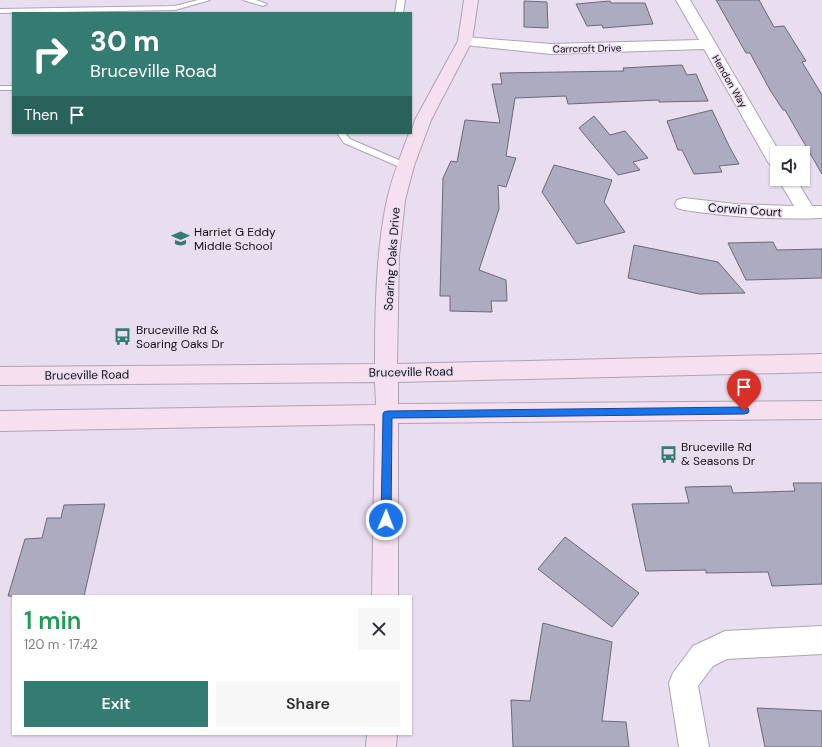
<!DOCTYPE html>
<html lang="en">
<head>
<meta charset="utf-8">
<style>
	:root { --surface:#fff; --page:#f7f7f7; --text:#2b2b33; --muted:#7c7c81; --accent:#347b72 }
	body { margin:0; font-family:"DM Sans",sans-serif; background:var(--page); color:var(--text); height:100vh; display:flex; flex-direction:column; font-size:15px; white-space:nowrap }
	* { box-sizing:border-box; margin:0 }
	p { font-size:13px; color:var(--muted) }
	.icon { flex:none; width:22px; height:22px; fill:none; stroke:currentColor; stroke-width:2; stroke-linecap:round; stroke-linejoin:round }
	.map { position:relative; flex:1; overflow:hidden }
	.side { position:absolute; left:12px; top:595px; width:400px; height:140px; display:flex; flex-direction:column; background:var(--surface); border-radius:0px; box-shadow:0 1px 3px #0004 }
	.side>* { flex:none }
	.banner { position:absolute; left:12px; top:12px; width:400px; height:122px; border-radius:0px; box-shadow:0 1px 3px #0004; background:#347b72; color:#fff; overflow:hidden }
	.buttons { position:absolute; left:770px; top:146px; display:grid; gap:8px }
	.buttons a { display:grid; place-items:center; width:40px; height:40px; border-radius:0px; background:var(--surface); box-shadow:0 1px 3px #0004; font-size:20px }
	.pin { position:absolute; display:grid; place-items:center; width:34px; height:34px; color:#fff; margin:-41px -17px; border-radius:50% 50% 50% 0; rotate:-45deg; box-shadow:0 0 4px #0007 }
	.pin .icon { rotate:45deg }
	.me { position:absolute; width:44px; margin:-22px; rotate:1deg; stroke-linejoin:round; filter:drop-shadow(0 0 3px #0008) }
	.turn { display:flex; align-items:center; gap:14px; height:84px; padding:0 12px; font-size:18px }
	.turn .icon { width:52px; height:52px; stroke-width:2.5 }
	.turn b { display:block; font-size:28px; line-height:34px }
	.then { display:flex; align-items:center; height:38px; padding:0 12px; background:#0003; gap:8px; font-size:15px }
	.round { display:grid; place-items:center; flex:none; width:42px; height:42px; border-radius:0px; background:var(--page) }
	.summary { display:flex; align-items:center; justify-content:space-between; height:68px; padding:0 12px }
	h1 { font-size:24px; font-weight:600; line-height:30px; color:#1e9e55 }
	.cta { display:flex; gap:8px; margin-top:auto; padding:8px 12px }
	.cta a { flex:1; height:46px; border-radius:0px; background:var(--accent); color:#fff; font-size:16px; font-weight:600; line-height:46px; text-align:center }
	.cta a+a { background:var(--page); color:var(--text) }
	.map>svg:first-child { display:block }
</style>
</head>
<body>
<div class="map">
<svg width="822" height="747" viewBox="0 0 822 747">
	<rect width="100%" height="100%" fill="#e9ddf0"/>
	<path fill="#acabc0" stroke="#6a697c" d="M716,0H759L774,27L784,26L806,61L802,62L822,95V174L785,110H783L770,90L750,53H746Z
		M524,1L547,2L548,28L524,27Z
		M610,1L611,3H645L653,24L603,28L602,25L587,26L576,4Z
		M682,65L687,75L696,74L708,101L659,102V100L568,104L566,96L515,98L506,156L516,158L506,187L498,185L499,209L479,270L506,280L507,301H491L492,312L450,311V296H440L443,178L451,161L457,162L465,120L500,123L492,84H502L500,73L624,71L623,68Z
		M712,110L729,146L739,164L719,166L722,172L694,174L682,150H678L667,121Z
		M594,116L610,135L625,131L648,158L633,162L640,170L618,175L579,128Z
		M554,165L612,180L604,202L625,232L577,244L542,192Z
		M773,242L777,250L822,249V278L746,280L728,243Z
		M634,245L718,262L745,293L699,294L628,278Z
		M793,483H822V584L772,586L768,572L706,573V570L646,571L632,504L689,503L685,487L731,486L733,493L795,491Z
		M105,504L84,596H8L25,539L42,538L47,518H61L64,505Z
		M565,537L639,593L612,627L538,569Z
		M543,623L612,642L602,721L626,722L629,747H513L511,700L530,701Z
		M757,708L822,711V747H765Z"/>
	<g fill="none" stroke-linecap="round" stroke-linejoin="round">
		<defs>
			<path id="lane" d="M198,0H210L175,10L0,13V9L175,6Z
				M243,0H256L267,4L263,6Z
				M397,0H405L403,13H395Z
				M0,86H13V90H0Z
				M337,133H345L350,139L408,164L409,166L408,168H402L344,143Z"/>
			<path id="street" d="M676,0H690L780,153H777V168L771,166L768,162L704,49L551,54L465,45L460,44L458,41L460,38L465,37L551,44L699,40Z
				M778,179H796L812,206H822V218C776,220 730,217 684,210L677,208L675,204L677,200L684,198L735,204L794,206Z
				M822,626V654L727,659L713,666L698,686L709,747H679L669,683L673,673L693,646L725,631Z"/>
			<path id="secondary" d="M464,0H478L472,41L431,120L414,166L405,200L399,256L397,364L822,354V372L398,382V404L822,401V419L398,423V596H372L375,424L0,431V411L376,405L375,382L0,385V367L375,364C375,313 376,250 387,200C392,177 401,155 409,133H411L415,120L458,41Z
				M367,734H397L396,747H366Z"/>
		</defs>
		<use href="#lane" stroke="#aea3b5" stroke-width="2"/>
		<use href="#street" stroke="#aea3b5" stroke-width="2"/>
		<use href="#secondary" stroke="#aea3b5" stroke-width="2"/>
		<use href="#lane" fill="#fff" fill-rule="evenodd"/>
		<use href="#street" fill="#fff" fill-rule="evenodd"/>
		<use href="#secondary" fill="#f6e0ef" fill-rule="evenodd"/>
	</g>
	<path fill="#1a73e8" stroke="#114b97" d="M744,407L748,408L749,411L748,413L744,414L392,418L391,520L389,524L386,525L382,524L381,520L383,414L384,412L388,411Z"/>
	<defs>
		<symbol id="school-bare" viewBox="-9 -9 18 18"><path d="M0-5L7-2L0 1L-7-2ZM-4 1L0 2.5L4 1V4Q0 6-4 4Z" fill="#347b72" stroke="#e9ddf0" stroke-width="2.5" paint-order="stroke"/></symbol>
		<symbol id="bus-bare" viewBox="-9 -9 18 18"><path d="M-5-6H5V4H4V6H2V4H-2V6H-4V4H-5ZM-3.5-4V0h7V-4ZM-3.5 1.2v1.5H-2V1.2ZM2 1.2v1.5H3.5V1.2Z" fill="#347b72" stroke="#e9ddf0" stroke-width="2.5" paint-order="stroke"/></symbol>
	</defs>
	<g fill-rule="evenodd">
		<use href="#school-bare" x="168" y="226" width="25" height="25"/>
		<use href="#bus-bare" x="110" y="324" width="25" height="25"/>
		<use href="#bus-bare" x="656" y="442" width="25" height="25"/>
	</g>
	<g text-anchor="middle" stroke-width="3" stroke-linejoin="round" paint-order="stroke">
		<g font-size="10" fill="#120e15" stroke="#e9ddf0">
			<text transform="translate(587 48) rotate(-1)" y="4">Carrcroft Drive</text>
			<text transform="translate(730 81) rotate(60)" y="4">Hendon Way</text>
		</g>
		<g font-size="12" fill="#120e15" stroke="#e9ddf0">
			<text transform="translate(745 210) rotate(4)" y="4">Corwin Court</text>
			<text transform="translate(392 259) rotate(-86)" y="4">Soaring Oaks Drive</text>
			<text transform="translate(411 372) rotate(-1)" y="4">Bruceville Road</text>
			<text transform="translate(87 375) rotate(-1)" y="4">Bruceville Road</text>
		</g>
		<g font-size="12" fill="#120e15" stroke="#e9ddf0" text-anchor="start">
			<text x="194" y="236">Harriet G Eddy<tspan x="194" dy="14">Middle School</tspan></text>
			<text x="136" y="334">Bruceville Rd &amp;<tspan x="136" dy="14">Soaring Oaks Dr</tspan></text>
			<text x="681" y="451">Bruceville Rd<tspan x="681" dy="14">&amp; Seasons Dr</tspan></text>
		</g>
	</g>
</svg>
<div class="buttons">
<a><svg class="icon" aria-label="sound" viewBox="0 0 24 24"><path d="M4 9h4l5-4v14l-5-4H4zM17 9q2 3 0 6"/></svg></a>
</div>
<div class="pin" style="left:744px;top:411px;background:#d93025"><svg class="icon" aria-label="arrive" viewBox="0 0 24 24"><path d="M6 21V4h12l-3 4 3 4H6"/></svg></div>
<svg class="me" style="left:386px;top:520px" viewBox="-20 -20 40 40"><circle r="17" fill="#1a73e8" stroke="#fff" stroke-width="3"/><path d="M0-11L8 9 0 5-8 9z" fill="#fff"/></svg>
<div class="banner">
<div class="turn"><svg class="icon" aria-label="right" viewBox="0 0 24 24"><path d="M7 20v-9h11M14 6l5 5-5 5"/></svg><div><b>30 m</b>Bruceville Road</div></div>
<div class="then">Then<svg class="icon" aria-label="arrive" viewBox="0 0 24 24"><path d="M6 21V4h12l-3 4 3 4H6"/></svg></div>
</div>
<section class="side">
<div class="summary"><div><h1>1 min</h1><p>120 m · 17:42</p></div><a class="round"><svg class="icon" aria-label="close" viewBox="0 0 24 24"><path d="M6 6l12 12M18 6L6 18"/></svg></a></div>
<div class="cta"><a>Exit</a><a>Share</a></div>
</section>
</div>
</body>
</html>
